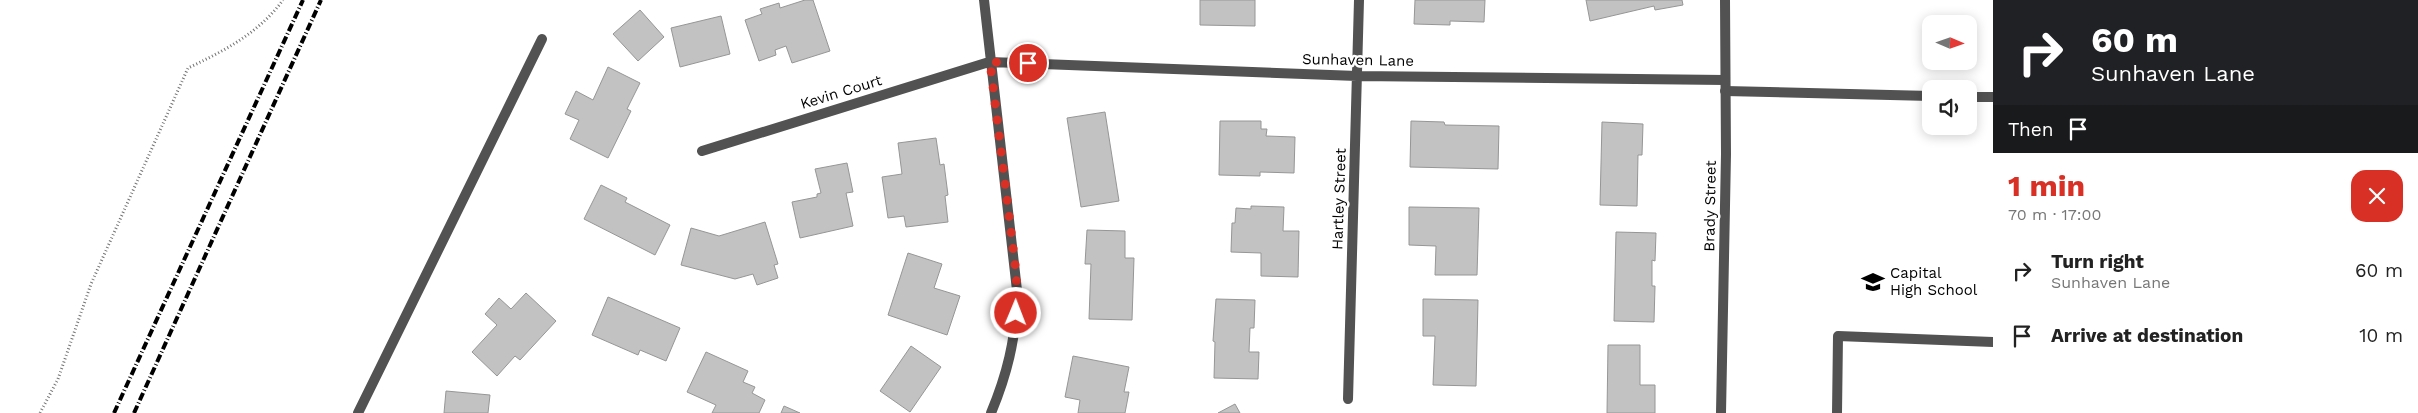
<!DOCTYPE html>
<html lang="en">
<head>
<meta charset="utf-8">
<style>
	:root { --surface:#fff; --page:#f6f6f6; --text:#222; --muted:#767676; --accent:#d93025 }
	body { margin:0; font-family:"Work Sans",sans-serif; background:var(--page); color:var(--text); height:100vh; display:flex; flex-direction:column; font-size:19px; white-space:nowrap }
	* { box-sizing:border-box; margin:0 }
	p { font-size:16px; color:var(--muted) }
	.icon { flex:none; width:28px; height:28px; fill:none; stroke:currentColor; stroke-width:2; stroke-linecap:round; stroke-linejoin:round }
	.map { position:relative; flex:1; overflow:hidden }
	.panel { display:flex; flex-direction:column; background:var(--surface); width:425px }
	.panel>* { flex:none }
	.guide { background:#202124; color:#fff; overflow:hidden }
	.needle { width:32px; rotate:92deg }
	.tools { position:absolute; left:1922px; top:15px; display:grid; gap:10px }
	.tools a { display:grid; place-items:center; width:55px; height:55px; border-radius:10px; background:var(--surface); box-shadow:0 2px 12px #0003; font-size:25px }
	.pin { position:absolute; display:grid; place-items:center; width:42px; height:42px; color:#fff; margin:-21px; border:2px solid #fff; border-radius:50%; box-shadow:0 1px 5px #0007 }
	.me { position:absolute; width:55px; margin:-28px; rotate:1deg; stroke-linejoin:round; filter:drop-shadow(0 0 4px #0008) }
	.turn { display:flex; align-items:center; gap:18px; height:105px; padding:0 15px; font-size:22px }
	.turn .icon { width:65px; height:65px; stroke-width:2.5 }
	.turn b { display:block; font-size:35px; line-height:42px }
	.then { display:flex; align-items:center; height:48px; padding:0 15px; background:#0003; gap:10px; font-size:19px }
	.round { display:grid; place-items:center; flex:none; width:52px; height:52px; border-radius:15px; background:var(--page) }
	.headline { display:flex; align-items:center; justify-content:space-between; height:85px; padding:0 15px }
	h1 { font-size:30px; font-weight:700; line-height:38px; color:var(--accent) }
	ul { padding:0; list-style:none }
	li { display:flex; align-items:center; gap:15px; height:65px; padding:0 15px }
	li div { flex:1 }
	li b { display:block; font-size:19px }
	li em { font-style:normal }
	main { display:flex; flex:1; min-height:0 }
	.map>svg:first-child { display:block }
</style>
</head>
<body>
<main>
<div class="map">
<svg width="1993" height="413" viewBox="0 0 1993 413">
	<rect width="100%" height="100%" fill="#fff"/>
	<path fill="#c2c2c2" stroke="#969696" d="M805,0H813L830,51L792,63L786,46L775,50L776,55L759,61L745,20L762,14L760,9L779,3L780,8Z
		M1200,0H1255V26L1200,25Z
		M1415,0H1485L1484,22L1450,21V25L1414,24Z
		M1586,0H1682L1683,5L1655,10L1654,6L1590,21Z
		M640,10L664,37L638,61L613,34Z
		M721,16L730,54L680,67L671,28Z
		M608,67L640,83L627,109L631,111L608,158L570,139L579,120L565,114L576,91L593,100Z
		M1105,112L1119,201L1081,207L1067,118Z
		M1220,121H1261V129H1267L1266,136L1295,137L1294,173L1260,172V176L1219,175Z
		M1411,121L1444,122L1445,125L1499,126L1498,169L1410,167Z
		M1602,122L1643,124L1642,155H1638L1637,206L1600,205Z
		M936,138L940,165L944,164L948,195L945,196L948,222L906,227L904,216L888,218L882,177L902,174L898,143Z
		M847,163L853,192L846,193L853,226L800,238L792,202L817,197V194L821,193L815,169Z
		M601,185L627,198L625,202L670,225L655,255L584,219Z
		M1251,206L1284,207L1283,231H1299L1298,277L1261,276V253L1231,252L1232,223H1235L1236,208L1251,209Z
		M1409,207L1479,208L1477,275H1435L1436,246L1409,245Z
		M765,222L778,264L774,265L778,278L757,285L753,274L735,279L681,265L691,228L719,236Z
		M1087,230L1125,231V258H1134L1132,320L1089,319L1091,264H1085Z
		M1616,232L1656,233L1655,261L1652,260V286H1655L1654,322L1614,321Z
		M908,253L942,264L934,288L960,296L947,335L888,315Z
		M526,293L556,321L520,360L515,356L497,376L472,352L497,325L485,314L499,298L511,309Z
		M608,297L680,328L666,361L640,350L638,355L592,335Z
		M1216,299L1255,300L1254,328H1250L1249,352H1259L1258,379L1214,378L1215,342L1213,341Z
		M1423,299L1478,300L1476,386L1433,385L1435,336H1423Z
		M1608,345H1640V385H1655V413H1607Z
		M911,346L941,367L910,412L880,391Z
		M706,352L748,371L743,382L755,387L752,393L765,400L759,413H712L716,405L687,392Z
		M1073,356L1129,367L1124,392H1129L1125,413H1078L1080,400L1065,397Z
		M446,391L490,395L488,413H444Z
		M1235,404L1240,413H1218Z
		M784,406L800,413H781Z"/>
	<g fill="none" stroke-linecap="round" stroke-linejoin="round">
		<path stroke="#747474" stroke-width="3" stroke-dasharray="1 2.5" stroke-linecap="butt" d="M40,413L58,379L91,284L188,68C224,51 259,33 283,0"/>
		<path stroke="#525252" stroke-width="10" d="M1725,91L1931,96
			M1969,97H1993
			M358,413L542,39
			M1837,413L1838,336L1993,342"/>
		<path stroke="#525252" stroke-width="10" d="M984,0L1018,299C1014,343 1008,372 991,413
			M702,151L989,62L1357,76L1725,80
			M1348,399L1359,0"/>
		<path stroke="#525252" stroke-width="10" d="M1721,413L1726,154L1725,0"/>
		<path stroke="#000" stroke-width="4" stroke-dasharray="8 2.5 1 2.5" stroke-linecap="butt" d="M114,413L303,0
			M134,413L321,0"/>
	</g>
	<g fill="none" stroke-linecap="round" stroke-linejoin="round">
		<path stroke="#d93025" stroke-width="9" stroke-dasharray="0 16.2" d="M1016,313L1018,299L1015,264L990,62L1028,63"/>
	</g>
	<defs>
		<symbol id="school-bare" viewBox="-9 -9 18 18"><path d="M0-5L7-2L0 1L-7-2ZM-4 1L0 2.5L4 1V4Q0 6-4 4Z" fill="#000" stroke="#fff" stroke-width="2.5" paint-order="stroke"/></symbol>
	</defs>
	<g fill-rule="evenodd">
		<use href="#school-bare" x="1857" y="266" width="32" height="32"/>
	</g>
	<g text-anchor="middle" stroke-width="5" stroke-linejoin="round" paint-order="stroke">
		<g font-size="15" fill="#000" stroke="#fff">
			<text transform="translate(1358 60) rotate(1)" y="5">Sunhaven Lane</text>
			<text transform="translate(841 92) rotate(-17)" y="5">Kevin Court</text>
			<text transform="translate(1339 199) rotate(-88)" y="5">Hartley Street</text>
			<text transform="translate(1710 206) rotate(-89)" y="5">Brady Street</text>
		</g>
		<g font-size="15" fill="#000" stroke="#fff" text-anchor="start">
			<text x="1890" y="278">Capital<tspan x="1890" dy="17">High School</tspan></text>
		</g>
	</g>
</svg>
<div class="tools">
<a><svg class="needle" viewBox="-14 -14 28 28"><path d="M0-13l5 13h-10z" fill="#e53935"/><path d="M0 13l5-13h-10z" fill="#767676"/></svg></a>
<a><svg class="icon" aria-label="sound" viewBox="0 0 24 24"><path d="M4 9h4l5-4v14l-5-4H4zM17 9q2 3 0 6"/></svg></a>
</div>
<div class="pin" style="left:1028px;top:63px;background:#d93025"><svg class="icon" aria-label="arrive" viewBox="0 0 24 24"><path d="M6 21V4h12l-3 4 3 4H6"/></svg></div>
<svg class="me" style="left:1016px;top:313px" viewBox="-20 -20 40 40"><circle r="17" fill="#d93025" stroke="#fff" stroke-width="3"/><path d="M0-11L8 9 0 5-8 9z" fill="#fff"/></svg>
</div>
<section class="panel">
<div class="guide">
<div class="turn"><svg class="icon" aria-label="right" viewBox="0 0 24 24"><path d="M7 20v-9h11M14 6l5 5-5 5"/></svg><div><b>60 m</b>Sunhaven Lane</div></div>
<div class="then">Then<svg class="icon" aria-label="arrive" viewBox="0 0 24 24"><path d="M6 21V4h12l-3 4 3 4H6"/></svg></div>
</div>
<div class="headline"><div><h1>1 min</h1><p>70 m · 17:00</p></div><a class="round" style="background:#d93025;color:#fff"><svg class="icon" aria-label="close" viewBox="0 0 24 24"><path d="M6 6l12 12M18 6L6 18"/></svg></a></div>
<ul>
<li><svg class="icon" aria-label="right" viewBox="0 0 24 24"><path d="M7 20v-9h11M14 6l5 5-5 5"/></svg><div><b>Turn right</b><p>Sunhaven Lane</p></div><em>60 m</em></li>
<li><svg class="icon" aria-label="arrive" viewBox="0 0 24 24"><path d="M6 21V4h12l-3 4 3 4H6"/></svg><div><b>Arrive at destination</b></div><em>10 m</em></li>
</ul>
</section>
</main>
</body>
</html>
